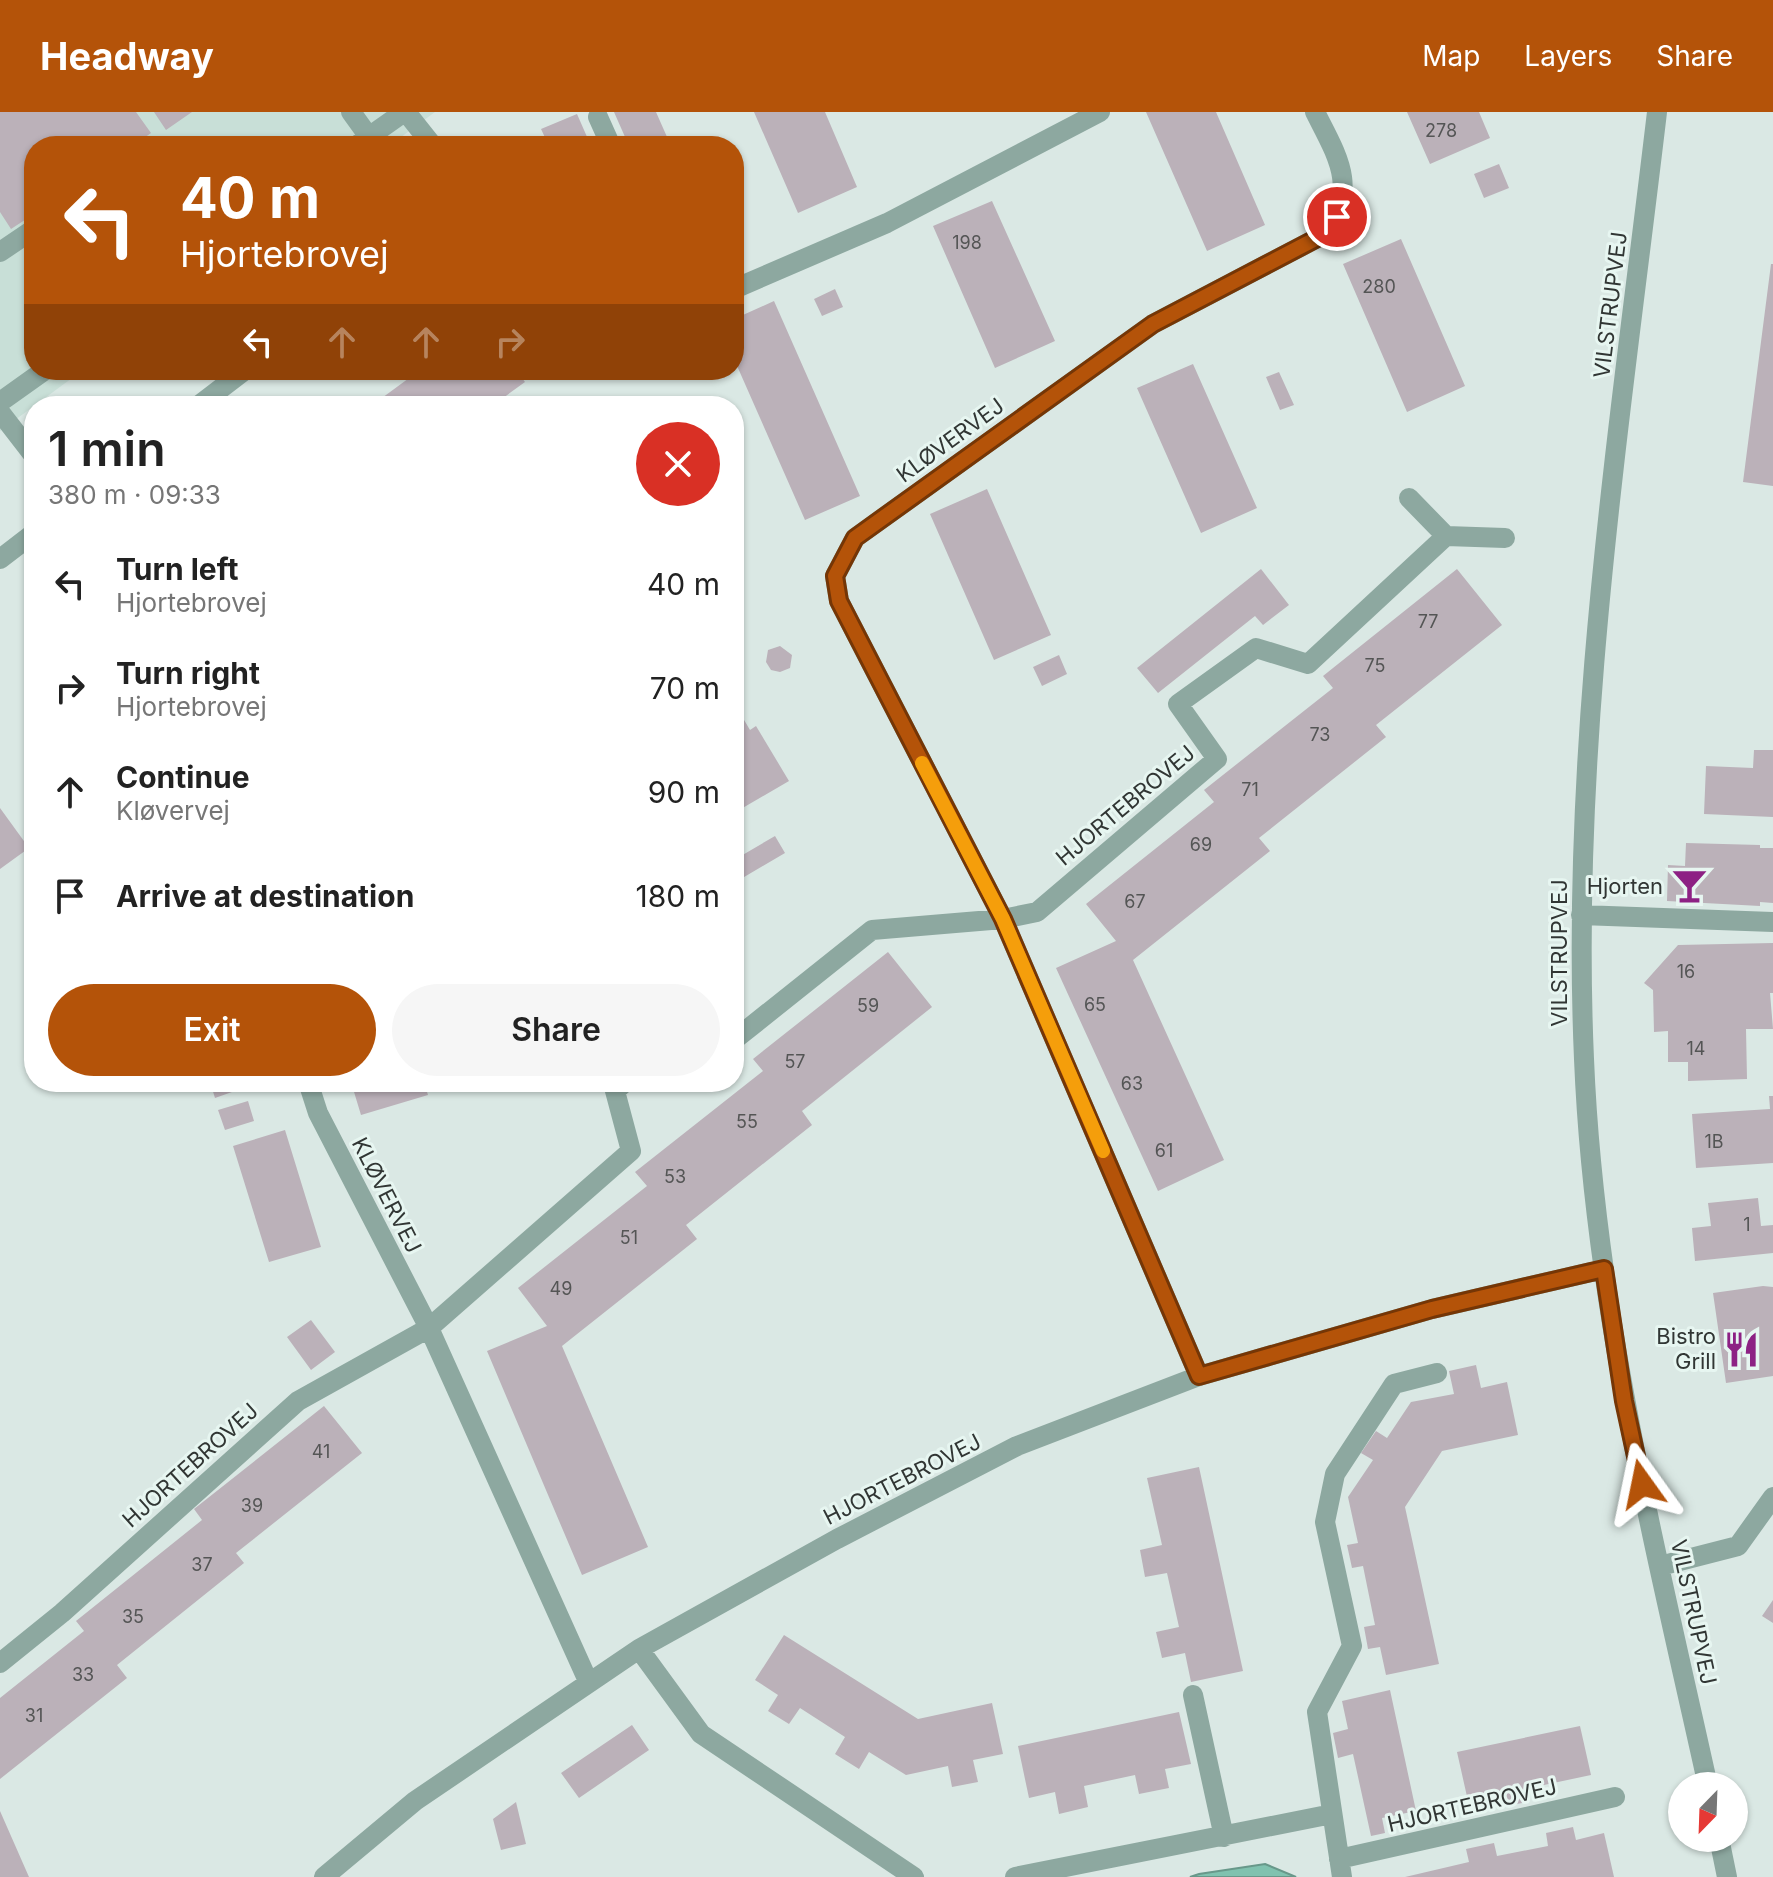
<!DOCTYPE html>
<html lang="en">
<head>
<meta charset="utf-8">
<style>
	:root { --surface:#fff; --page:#f6f6f6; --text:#222; --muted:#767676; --accent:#b45309 }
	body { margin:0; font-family:Inter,sans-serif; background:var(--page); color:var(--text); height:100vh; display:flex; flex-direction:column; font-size:30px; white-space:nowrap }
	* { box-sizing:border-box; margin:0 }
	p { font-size:26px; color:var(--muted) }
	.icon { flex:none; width:44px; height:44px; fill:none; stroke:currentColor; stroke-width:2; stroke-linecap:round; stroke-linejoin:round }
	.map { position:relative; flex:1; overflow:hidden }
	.sheet { position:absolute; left:24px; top:284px; width:720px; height:696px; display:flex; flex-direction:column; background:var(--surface); border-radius:32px; box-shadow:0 2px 6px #0004 }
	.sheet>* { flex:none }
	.guide { position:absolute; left:24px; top:24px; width:720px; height:244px; border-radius:32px; box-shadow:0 2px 6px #0004; background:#b45309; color:#fff; overflow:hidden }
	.needle { width:52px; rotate:203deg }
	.buttons { position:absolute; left:1668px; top:1660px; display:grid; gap:16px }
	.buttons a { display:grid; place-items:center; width:80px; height:80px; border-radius:50%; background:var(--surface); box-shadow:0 2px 6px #0004; font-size:40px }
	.pin { position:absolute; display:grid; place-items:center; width:68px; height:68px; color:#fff; margin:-34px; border:4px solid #fff; border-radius:50%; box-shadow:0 2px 8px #0007 }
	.me { position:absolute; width:88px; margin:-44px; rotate:348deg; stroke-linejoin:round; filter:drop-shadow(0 0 6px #0008) }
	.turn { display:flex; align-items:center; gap:28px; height:168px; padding:0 24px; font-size:36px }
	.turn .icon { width:104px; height:104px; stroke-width:2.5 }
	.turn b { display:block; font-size:56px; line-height:68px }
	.lanes { display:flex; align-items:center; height:76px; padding:0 24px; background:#0003; justify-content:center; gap:40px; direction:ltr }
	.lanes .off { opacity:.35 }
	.round { display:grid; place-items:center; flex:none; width:84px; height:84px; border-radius:42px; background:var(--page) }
	.headline { display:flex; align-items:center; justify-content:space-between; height:136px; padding:0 24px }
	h1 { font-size:48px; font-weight:600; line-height:60px }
	.cta { display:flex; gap:16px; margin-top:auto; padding:16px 24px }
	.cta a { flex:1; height:92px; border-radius:48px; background:var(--accent); color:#fff; font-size:32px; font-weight:600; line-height:92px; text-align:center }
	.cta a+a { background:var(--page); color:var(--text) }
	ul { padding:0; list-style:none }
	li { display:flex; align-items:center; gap:24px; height:104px; padding:0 24px }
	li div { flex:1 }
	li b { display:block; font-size:30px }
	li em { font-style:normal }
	header { display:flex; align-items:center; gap:48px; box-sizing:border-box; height:112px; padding:0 40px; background:var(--accent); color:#fff }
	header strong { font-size:38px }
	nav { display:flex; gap:44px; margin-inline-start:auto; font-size:28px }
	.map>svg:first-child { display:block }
</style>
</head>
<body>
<header>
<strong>Headway</strong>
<nav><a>Map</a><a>Layers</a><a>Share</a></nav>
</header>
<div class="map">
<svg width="1773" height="1765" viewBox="0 0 1773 1765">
	<rect width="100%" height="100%" fill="#dae8e4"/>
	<path fill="#c8dfd7" d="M0,0H435L389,34H34V258H83L0,319Z"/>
	<path fill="#80c2af" stroke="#68988a" stroke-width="2" d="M1265,1752L1296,1765H1190L1199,1762Z"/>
	<path fill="#bbb1b9" d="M0,0H136L151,21L133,34H34V102L11,117L0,100Z
		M154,0H192L166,18Z
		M614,0H656L671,34H629Z
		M754,0H825L857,75L798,101Z
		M1146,0H1216L1265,113L1207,139Z
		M1407,0H1479L1490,26L1430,52Z
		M577,2L591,34H549L541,17Z
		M1499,52L1509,76L1484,86L1474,62Z
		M992,89L1055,229L995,256L933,114Z
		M1401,127L1465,274L1407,300L1343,152Z
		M1771,152H1773V374L1743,370Z
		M835,177L843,195L822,204L814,187Z
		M774,189L860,384L805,408L734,247V207Z
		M1193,252L1257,396L1201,421L1137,276Z
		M420,258H516L525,270L492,294H371Z
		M1279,260L1294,293L1280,298L1266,265Z
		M987,377L1051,523L994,548L930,402Z
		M1261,457L1289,493L1263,513L1255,504L1158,581L1137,556Z
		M1457,457L1502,513L1376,613L1386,625L1259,726L1270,739L1133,848L1224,1048L1158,1079L1056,856L1116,829L1086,792L1214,690L1204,678L1333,576L1323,564Z
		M780,534L792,543L790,556L780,560L771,558L766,550L768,538Z
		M1059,543L1067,562L1042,574L1033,555Z
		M734,591L750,618L756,614L789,669L734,701Z
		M1754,638H1773V705L1704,702L1706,654L1753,656Z
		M0,696L29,736L0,757Z
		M775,724L785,741L734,771V748Z
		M1686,731L1760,733V736H1773V791L1760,790V794L1667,789L1668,753L1685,754Z
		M1773,831V881H1770L1773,917H1746L1747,967L1688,969V950H1668V919L1654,920L1653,878L1644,871L1678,833Z
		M888,840L932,895L802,999L812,1013L686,1113L697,1127L562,1234L648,1435L582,1463L487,1239L547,1214L518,1176L647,1074L635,1060L763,959L753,947Z
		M210,970H244L246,975L215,986Z
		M351,970H424L428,983L361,1003Z
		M1769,984H1773V1051L1696,1056L1692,1002L1770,997Z
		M248,989L254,1009L225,1018L218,998Z
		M285,1018L321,1135L269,1150L233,1034Z
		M1758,1086L1761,1114L1773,1113V1141L1695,1149L1692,1116L1711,1114L1708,1091Z
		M1763,1174L1773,1175V1264L1726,1271L1713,1181Z
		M311,1208L335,1240L311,1258L287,1225Z
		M1476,1253L1481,1276L1507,1270L1518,1323L1442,1339L1405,1395L1439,1552L1386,1563L1380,1535L1368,1537L1364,1515L1375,1513L1363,1454L1352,1456L1347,1433L1358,1431L1348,1385L1373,1348L1361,1341L1376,1319L1387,1326L1411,1290L1454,1282L1449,1259Z
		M324,1294L362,1341L236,1441L244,1451L117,1553L127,1566L0,1667V1586L84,1519L76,1509L202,1408L194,1397Z
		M1199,1355L1243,1559L1191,1570L1185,1541L1162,1546L1156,1520L1179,1515L1167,1461L1145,1465L1140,1438L1162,1433L1147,1366Z
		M1773,1488V1511L1762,1504Z
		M784,1523L918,1607L992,1591L1003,1642L973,1648L978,1670L952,1675L948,1654L906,1663L869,1640L859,1657L835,1642L845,1625L800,1596L789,1612L768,1599L778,1583L755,1568Z
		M1390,1578L1416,1699L1382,1706L1385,1721L1371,1724L1353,1642L1338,1646L1333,1621L1348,1617L1342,1589Z
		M1179,1600L1191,1652L1165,1657L1169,1676L1139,1682L1135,1663L1084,1674L1088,1695L1059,1702L1055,1680L1029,1686L1018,1634Z
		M632,1613L649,1638L579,1686L561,1661Z
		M1580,1614L1591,1663L1525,1677L1527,1690L1501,1695L1498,1683L1468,1689L1457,1640Z
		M516,1690L526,1732L501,1738L493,1707Z
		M0,1699L29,1765H0Z
		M1573,1715L1576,1728L1604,1721L1614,1765H1405L1469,1750L1466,1737L1494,1731L1497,1744L1548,1734L1546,1721Z"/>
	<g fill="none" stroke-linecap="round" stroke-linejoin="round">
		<path stroke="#8da8a0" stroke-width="20" d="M351,0L369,25
			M406,0L433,34
			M1657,0C1620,314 1570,629 1584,947C1594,1193 1655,1434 1708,1674
			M598,5L611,34
			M356,34L404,0
			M0,140L34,117
			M734,177L887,111L1100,0
			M0,290L45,258
			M198,294L245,258
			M0,300L34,344
			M1409,386L1446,424
			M0,447L34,421
			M1581,803L1773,810
			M734,928L872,818L1003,807L1037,800L1217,647L1178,592L1256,536L1308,552L1446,424L1505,426
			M308,970L318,1001L429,1216L588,1569
			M1199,1264L1003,807L839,489L835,464L855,426L1153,212L1323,123C1359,77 1339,47 1315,0
			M1660,1454L1738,1434L1773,1385
			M639,1537L701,1622L914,1765
			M0,1551L62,1501L298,1289L429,1216L631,1039L615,979L625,970
			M1193,1583L1224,1725
			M1719,1726L1727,1765
			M1339,1747L1615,1685
			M324,1765L415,1689L639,1537L837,1427L1017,1334L1199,1264L1432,1197L1604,1157
			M1015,1765L1332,1702
			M1342,1765L1317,1600L1352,1534L1325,1410L1335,1362L1394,1272L1437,1261"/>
	</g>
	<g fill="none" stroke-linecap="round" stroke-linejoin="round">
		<defs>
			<path id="route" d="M1337,105L1323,123L1153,212L855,426L835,464L839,489L1003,807L1199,1264L1432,1197L1604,1157L1624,1289L1642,1372"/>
		</defs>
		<use href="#route" stroke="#753606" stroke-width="20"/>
		<use href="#route" stroke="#b45309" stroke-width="14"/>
		<path stroke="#f59e0b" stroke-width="14" d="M922,651L1003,807L1103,1039"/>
	</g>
	<defs>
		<symbol id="bar-bare" viewBox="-9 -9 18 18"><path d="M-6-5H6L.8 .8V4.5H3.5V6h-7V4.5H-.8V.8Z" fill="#8d2184" stroke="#e7f6f1" stroke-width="2.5" paint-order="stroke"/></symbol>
		<symbol id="restaurant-bare" viewBox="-9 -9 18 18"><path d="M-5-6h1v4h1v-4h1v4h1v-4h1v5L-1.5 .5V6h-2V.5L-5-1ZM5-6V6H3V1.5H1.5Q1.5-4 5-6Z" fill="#8d2184" stroke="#e7f6f1" stroke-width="2.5" paint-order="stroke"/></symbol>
	</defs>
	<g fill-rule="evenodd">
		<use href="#bar-bare" x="1664" y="748" width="51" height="51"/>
		<use href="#restaurant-bare" x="1716" y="1212" width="51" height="51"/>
	</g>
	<g text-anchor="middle" stroke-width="6" stroke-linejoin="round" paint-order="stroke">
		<g font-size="18" fill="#545555">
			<text x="1441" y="25">278</text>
			<text x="967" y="137">198</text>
			<text x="1379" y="181">280</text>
			<text x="1428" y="516">77</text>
			<text x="1375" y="560">75</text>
			<text x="1320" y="629">73</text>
			<text x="1250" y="684">71</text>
			<text x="1201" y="739">69</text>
			<text x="1135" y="796">67</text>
			<text x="1686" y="866">16</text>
			<text x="1095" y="899">65</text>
			<text x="868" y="900">59</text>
			<text x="1696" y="943">14</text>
			<text x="795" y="956">57</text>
			<text x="1132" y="978">63</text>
			<text x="747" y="1016">55</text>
			<text x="1714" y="1036">1B</text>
			<text x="1164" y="1045">61</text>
			<text x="675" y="1071">53</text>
			<text x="1747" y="1119">1</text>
			<text x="629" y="1132">51</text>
			<text x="561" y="1183">49</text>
			<text x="321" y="1346">41</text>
			<text x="252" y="1400">39</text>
			<text x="202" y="1459">37</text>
			<text x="133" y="1511">35</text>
			<text x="83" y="1569">33</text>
			<text x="34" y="1610">31</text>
		</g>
		<g font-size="22" fill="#313634" stroke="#e7f6f1">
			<text transform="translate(1610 193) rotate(-83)" y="8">VILSTRUPVEJ</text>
			<text transform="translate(950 328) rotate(-36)" y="8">KLØVERVEJ</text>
			<text transform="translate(1125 693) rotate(-40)" y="8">HJORTEBROVEJ</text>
			<text transform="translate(1559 841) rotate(-90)" y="8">VILSTRUPVEJ</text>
			<text transform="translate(387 1083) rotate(63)" y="8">KLØVERVEJ</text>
			<text transform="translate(190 1353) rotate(-42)" y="8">HJORTEBROVEJ</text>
			<text transform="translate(902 1367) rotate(-27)" y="8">HJORTEBROVEJ</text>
			<text transform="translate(1694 1500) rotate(78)" y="8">VILSTRUPVEJ</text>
			<text transform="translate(1472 1693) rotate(-13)" y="8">HJORTEBROVEJ</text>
		</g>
		<g font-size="22" fill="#313634" stroke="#e7f6f1" text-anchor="end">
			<text x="1663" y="782">Hjorten</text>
			<text x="1716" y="1232">Bistro<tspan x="1716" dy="25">Grill</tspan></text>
		</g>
	</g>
</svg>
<div class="buttons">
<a><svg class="needle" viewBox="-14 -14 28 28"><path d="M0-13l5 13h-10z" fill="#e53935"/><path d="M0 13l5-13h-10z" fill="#767676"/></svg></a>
</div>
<div class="pin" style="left:1337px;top:105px;background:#d93025"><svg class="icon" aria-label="arrive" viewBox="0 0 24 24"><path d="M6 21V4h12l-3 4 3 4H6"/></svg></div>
<svg class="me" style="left:1642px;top:1372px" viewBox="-20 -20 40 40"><path d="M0-17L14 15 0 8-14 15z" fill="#b45309" stroke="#fff" stroke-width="4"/></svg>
<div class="guide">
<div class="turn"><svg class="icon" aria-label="left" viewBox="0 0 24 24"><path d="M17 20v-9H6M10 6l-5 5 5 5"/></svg><div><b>40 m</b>Hjortebrovej</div></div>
<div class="lanes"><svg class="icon" aria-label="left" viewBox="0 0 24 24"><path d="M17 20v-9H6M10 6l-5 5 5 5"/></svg><svg class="icon off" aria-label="ahead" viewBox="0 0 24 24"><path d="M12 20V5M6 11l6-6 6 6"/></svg><svg class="icon off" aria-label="ahead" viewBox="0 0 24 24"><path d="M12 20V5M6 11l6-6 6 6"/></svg><svg class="icon off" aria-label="right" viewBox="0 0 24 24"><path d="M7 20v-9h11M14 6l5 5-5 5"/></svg></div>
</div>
<section class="sheet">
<div class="headline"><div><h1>1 min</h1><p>380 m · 09:33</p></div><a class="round" style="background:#d93025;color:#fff"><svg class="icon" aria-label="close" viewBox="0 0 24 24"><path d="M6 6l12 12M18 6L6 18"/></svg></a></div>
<ul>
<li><svg class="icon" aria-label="left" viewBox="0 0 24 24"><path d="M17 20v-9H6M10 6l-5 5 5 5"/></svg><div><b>Turn left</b><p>Hjortebrovej</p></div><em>40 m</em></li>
<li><svg class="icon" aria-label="right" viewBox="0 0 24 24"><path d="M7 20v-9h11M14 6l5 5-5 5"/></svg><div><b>Turn right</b><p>Hjortebrovej</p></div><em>70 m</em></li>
<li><svg class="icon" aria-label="ahead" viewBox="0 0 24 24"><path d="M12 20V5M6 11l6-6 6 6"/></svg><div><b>Continue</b><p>Kløvervej</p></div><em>90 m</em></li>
<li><svg class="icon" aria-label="arrive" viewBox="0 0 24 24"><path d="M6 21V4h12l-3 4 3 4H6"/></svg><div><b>Arrive at destination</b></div><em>180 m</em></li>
</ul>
<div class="cta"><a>Exit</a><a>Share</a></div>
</section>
</div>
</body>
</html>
